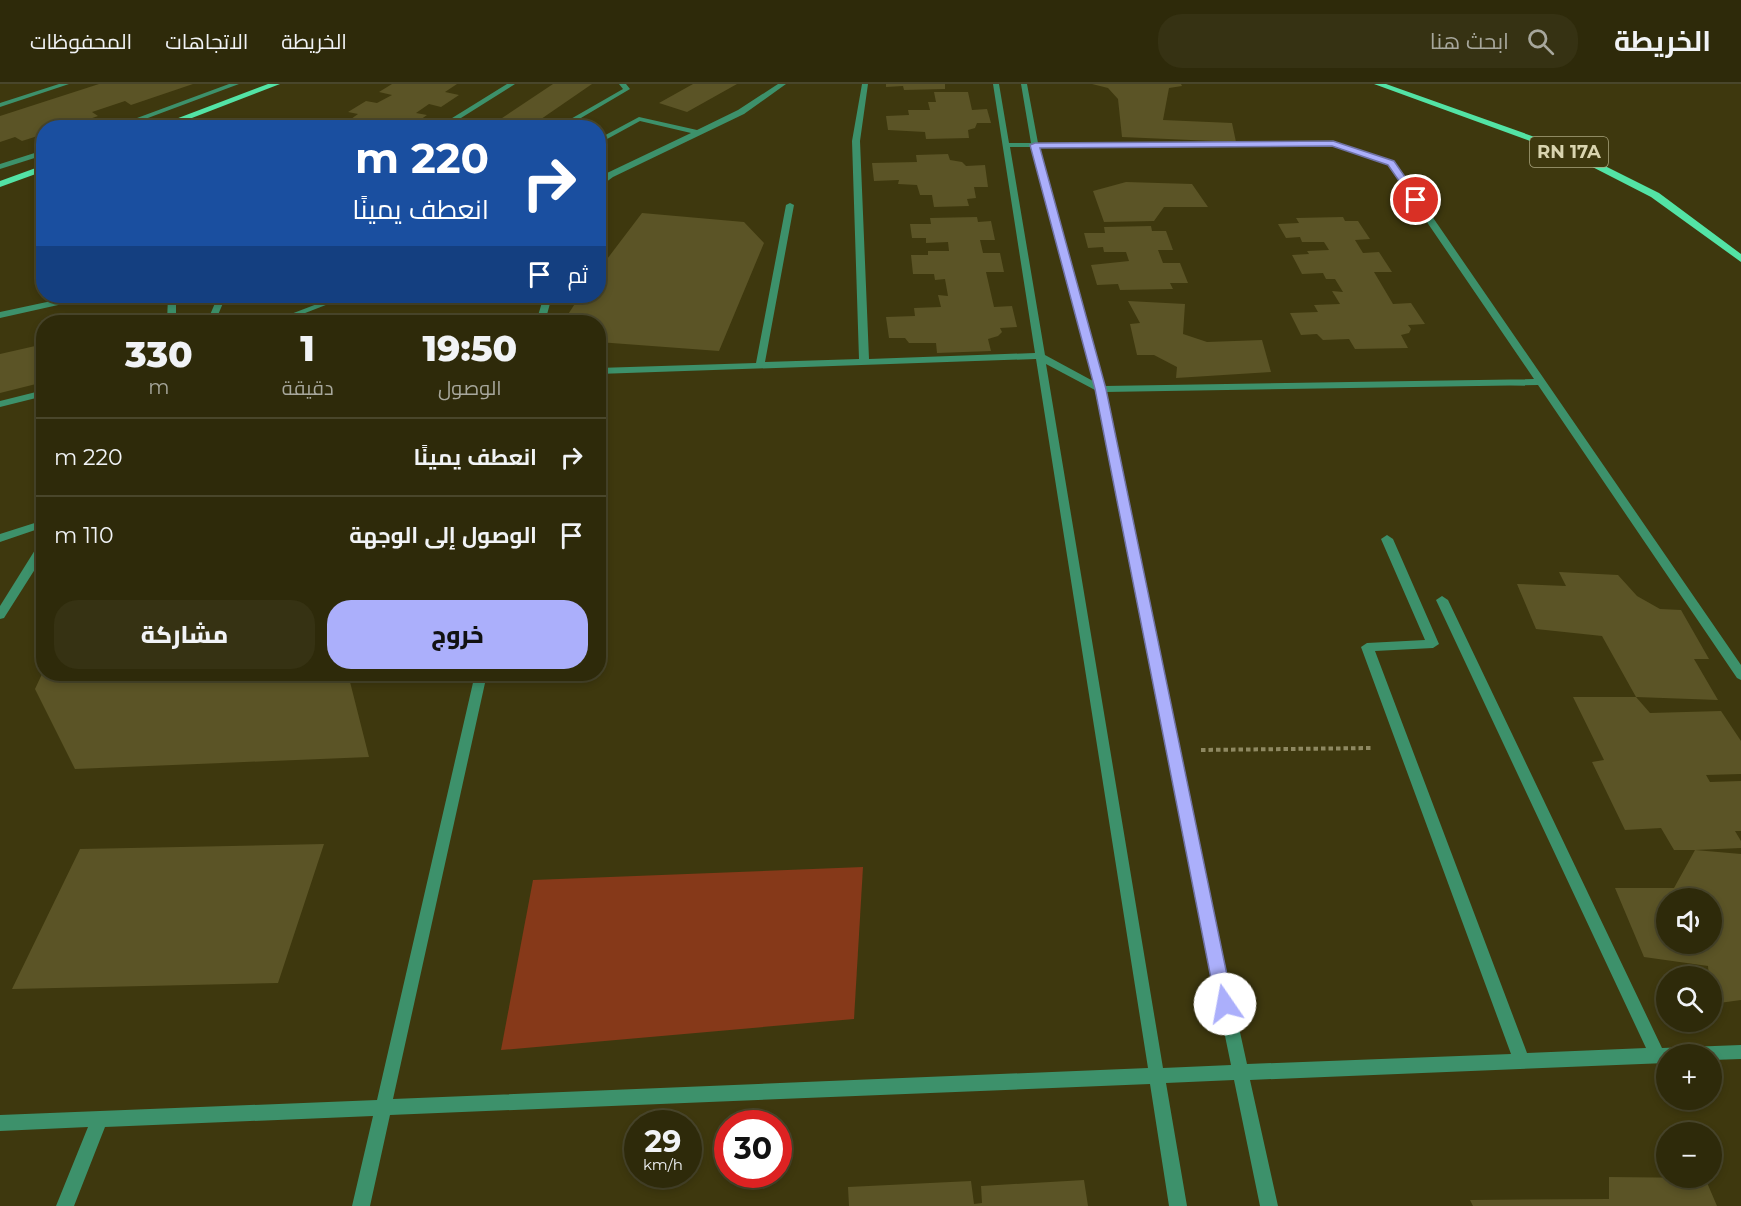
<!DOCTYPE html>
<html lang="ar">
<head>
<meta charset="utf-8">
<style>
	:root { --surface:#2e2a0a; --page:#363213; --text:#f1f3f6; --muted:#a7a79c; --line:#49462b; --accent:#abaffb }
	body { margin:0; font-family:Montserrat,Cairo,sans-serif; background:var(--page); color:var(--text); direction:rtl; height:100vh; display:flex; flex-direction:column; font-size:22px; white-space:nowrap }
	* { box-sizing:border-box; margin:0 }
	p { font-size:20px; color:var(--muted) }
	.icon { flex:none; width:33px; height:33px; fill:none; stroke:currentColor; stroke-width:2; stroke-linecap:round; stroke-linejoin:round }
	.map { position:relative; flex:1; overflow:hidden; direction:ltr }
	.drawer { position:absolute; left:36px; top:231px; width:570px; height:366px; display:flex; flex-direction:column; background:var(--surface); border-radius:24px; box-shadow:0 3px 9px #0003,0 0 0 2px var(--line); direction:rtl }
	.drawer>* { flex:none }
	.banner { position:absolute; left:36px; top:36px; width:570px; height:183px; border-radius:24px; box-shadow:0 3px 9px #0003,0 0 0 2px var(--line); direction:rtl; background:#1a4fa0; color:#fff; overflow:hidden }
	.tools { position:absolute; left:1656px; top:804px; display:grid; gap:12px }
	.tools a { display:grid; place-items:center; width:66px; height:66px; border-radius:50%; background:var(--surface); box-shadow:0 3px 9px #0003,0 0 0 2px var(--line); font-size:30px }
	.speed { position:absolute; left:624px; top:1026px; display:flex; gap:12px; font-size:30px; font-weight:700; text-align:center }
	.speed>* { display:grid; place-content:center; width:78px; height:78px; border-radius:50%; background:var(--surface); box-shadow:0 3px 9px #0003,0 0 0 2px var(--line); line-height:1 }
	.speed small { font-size:15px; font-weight:400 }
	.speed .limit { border:9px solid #d22; background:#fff; color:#111 }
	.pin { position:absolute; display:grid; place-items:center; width:51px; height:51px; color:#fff; margin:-26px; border:3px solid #fff; border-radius:50%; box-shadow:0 2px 6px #0007 }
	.me { position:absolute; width:66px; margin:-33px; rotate:348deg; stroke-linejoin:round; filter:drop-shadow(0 0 4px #0008) }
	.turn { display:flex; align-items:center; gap:21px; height:126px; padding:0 18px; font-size:27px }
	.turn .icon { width:78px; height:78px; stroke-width:2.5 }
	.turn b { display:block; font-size:42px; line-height:51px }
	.then { display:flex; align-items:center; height:57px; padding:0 18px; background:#0003; gap:12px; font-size:22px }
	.eta { display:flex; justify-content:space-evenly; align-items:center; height:102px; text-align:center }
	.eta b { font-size:36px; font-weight:800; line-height:42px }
	.button { display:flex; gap:12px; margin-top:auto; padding:12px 18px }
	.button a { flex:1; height:69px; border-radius:24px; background:var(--accent); color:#111; font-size:24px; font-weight:800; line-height:69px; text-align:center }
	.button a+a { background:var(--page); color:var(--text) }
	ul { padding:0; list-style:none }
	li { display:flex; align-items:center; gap:18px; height:78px; padding:0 18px; border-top:2px solid var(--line) }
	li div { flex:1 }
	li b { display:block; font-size:22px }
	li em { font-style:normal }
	header { display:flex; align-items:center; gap:36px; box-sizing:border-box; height:84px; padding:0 30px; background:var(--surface); border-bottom:2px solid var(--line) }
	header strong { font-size:28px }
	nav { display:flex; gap:33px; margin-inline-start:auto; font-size:21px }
	.search { width:420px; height:54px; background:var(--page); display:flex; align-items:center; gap:15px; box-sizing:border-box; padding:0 21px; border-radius:24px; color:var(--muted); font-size:22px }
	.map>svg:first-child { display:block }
</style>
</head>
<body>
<header>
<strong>الخريطة</strong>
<div class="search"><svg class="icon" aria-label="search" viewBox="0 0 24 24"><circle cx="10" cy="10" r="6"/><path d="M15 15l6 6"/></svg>ابحث هنا</div>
<nav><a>الخريطة</a><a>الاتجاهات</a><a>المحفوظات</a></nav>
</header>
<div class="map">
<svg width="1741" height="1122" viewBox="0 0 1741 1122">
	<rect width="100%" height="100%" fill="#3e380e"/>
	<path fill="#863919" d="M863,783L854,935L501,966L533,796Z"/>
	<path fill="#5b5426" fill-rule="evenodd" d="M99,0H193L131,21L125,17L92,28L98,32L64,44H44V50L22,57L15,53L0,58V32Z
		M392,0H457L445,8L459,11L441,23L429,20L416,29L427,31L410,43L395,40L390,43L351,35L358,30L348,28L366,17L377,19L392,11L379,8Z
		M553,0H592L528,44H487Z
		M693,0H737L687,28L659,19Z
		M886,0H945V5L904,6L903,2L886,3Z
		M1092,0H1181L1182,2L1169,4L1163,36L1232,39L1236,58L1122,53L1118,15L1108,4Z
		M934,8H968L972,26L987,25L991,39H977L975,44L968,46L969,54L926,55L925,48L888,46L886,32L909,31L908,26H930L928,18H936Z
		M948,70L950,76L962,78L966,82L985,81L988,103H974L976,114L967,115L969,122L934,123L932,111H920L917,101L898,100L899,96L874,97L872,79L917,78L916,71Z
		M1126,98L1192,100L1208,123H1164L1154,137L1104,138L1093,107Z
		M642,129L744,138L764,159L719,267L598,258V238H563L580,212H598V187Z
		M977,133L978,138L991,137L995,156H980L983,169H1000L1004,188H986L994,223L1012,222L1017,243L1000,244L1002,248L998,252L988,255L991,267L937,269L936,259H909L905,254H889L886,233L915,232L914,224L941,223L938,211L948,212L945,195L935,196L934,190H913L911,171H928V167H949L948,158L926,159V154H912L910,140H931L930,134Z
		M1343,133L1345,137H1358L1370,155L1355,156L1363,169L1379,168L1392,188H1374L1393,220L1411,219L1425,240L1408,241L1411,245L1409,249L1401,251L1408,264L1355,265L1349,255L1323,256L1317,250L1301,251L1290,229L1318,228L1314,221L1340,220L1332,207L1343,208L1335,195H1326L1323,189L1302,190L1292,171L1309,170L1307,167L1329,166L1324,158H1302L1300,153L1286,154L1278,140L1299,139L1296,134Z
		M1151,142L1152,147H1166L1173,166H1158L1163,179H1180L1188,199H1170L1173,205L1120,206L1118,200L1097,201L1091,181L1129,177L1126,168H1104L1103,163L1088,164L1084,149H1105L1104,143Z
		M1128,217L1185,220L1183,250L1207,258L1262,256L1271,288L1176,294L1177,283L1154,271H1137L1130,240L1140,239Z
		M44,260V298L0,309V270Z
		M1559,488L1618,491L1637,512L1660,525L1681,526L1709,575H1694L1718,616L1636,613L1650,629L1721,627L1741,657V690L1706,691L1710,698L1741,697V747H1735L1741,757V764L1695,766L1741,770V916L1712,920V892H1709L1708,882L1644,873L1615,804H1674L1695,766H1674L1661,744L1625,746L1592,678L1604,676L1573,613H1636L1602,552L1536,545L1517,500L1566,502ZM1666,814H1712V860H1666Z
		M42,590H348L369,673L75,685L35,605Z
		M324,760L278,899L12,905L80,765Z
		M1609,1093L1705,1094L1717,1122H1473L1470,1116L1609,1115Z
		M1084,1096L1088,1122H849L848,1103L971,1097L974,1120L982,1119L981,1102Z"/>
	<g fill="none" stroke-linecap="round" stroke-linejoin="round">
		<path stroke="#8e8861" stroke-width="4" stroke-dasharray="4.5 3" stroke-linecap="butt" d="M1201,666L1373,664"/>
		<path fill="#3d916b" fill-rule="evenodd" d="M59,0H69L0,23V19Z
			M229,0H239L121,44H110Z
			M507,0H515L445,44H436Z
			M619,0H626L630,5L564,44H555L623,5Z
			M778,0H786L744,30L613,93L598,104V97L607,89L691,49L640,37L598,60V55L639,33L697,46L738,26Z
			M862,0H868L860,57L869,275L1035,269L993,0H999L1009,59H1031L1021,0H1027L1038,59L1333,58L1394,77L1741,581V596L1737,594L1538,301L1105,308L1178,666L1247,980L1511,970L1361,563L1367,559L1425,556L1381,455L1387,451L1393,455L1439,560L1433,564L1375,567L1527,969L1646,964L1436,516L1442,512L1448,516L1662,964L1741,961V975L1712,976V970H1666V979L1250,996L1278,1122H1260L1234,996L1166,999L1187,1122H1169L1150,1000L390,1031L370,1122H352L373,1032L105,1043L74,1122H56L88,1043L0,1047V1031L377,1016L475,590H487L393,1015L1148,984L1036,275L598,290V284L756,279L786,121L790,119L794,121L765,278L859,275L852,57ZM1332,62L1388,81L1534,295L1104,302L1039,63ZM1010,63H1032L1093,297L1045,271ZM1046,280L1095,306L1166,666L1231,981L1163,984Z
			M44,66V71L0,85V80Z
			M75,212H89L85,215L0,234V228Z
			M168,212H176V238H167Z
			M218,212H226L215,238H207Z
			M338,212H349L282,238H270Z
			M544,212H552L545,238H536Z
			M44,306V312L0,323V317Z
			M44,436V443L0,458V450Z
			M44,457V471L4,534L0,535V522L40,458Z"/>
		<path fill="#53e3a5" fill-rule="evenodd" d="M268,0H280L166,44H152Z
			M1374,0H1386L1577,68L1659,109L1741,170V178L1651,113L1571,72Z
			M44,81V87L0,103V97Z"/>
	</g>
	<path fill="#abaffb" stroke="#6f72a3" stroke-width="1.5" d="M1333,57L1394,77L1421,116L1413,117L1388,81L1332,62L1040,64L1106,305L1233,920L1231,925L1225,928L1219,925L1216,920L1095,305L1030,61L1035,59Z"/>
	<g text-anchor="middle" stroke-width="6" stroke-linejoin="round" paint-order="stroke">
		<rect fill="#3e380e" stroke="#aaa57f" stroke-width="1.5" x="1530" y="53" width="78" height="30" rx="4.5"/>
		<g font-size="18" font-weight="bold" fill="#d9d4af">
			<text x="1569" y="74">RN 17A</text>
		</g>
	</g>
</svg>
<div class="tools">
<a><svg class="icon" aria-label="sound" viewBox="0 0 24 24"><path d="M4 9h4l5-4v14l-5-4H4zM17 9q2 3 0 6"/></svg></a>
<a><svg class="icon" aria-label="search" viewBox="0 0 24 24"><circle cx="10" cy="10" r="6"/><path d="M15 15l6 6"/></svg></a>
<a>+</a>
<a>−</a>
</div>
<div class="speed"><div>29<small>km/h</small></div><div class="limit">30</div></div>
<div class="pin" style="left:1416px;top:116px;background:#d93025"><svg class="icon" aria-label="arrive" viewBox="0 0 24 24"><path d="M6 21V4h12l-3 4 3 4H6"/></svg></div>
<svg class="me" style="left:1225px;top:920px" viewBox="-20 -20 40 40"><circle r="19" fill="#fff"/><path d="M0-13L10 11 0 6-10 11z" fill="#abaffb"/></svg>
<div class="banner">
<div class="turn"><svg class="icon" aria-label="right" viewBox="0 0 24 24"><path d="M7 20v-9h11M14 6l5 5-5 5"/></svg><div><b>220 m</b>انعطف يمينًا</div></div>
<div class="then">ثم<svg class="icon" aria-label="arrive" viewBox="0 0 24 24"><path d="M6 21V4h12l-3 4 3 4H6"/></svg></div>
</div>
<section class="drawer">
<div class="eta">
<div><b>19:50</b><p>الوصول</p></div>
<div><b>1</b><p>دقيقة</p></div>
<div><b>330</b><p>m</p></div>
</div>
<ul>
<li><svg class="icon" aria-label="right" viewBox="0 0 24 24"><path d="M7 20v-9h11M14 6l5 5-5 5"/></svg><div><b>انعطف يمينًا</b></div><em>220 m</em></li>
<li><svg class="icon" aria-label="arrive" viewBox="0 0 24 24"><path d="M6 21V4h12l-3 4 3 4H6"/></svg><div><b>الوصول إلى الوجهة</b></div><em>110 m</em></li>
</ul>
<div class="button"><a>خروج</a><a>مشاركة</a></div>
</section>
</div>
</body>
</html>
